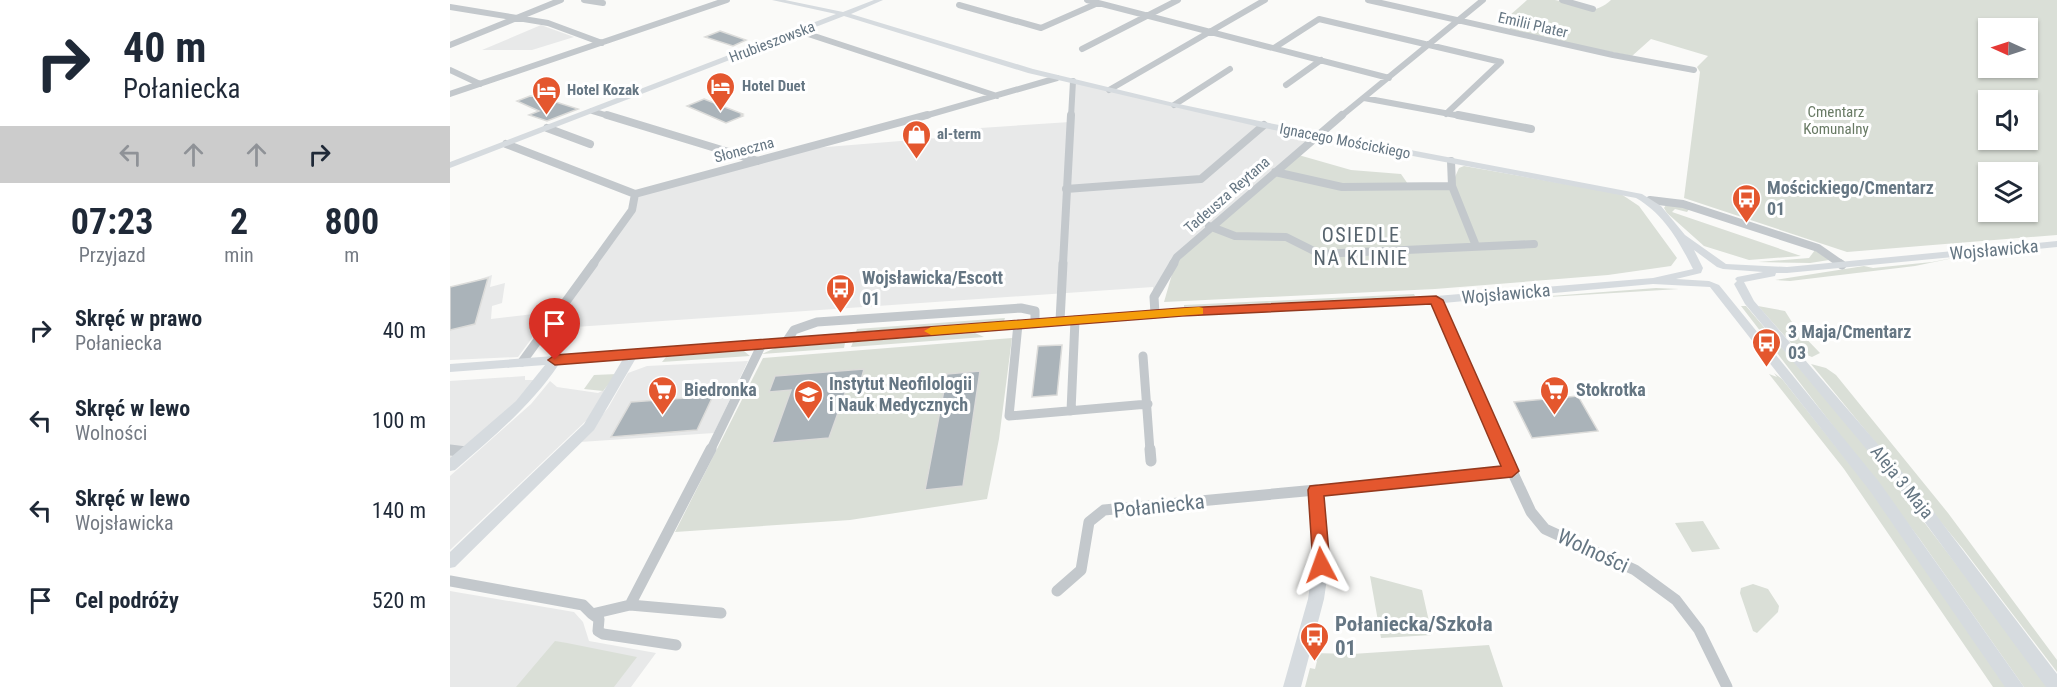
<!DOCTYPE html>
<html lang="pl">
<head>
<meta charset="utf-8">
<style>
	:root { --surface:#fff; --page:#f2f2f3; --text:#1f2937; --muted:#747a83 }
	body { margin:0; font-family:"Roboto Condensed",sans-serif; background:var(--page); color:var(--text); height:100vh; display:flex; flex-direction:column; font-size:22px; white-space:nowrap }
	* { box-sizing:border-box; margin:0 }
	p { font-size:20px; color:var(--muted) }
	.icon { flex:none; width:33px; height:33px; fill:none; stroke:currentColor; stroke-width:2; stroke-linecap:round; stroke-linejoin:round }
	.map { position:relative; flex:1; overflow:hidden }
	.sheet { display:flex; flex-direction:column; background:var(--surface); width:450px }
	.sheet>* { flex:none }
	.hud { background:#fff; color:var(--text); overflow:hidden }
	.needle { width:39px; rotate:273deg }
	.controls { position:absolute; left:1528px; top:18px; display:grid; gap:12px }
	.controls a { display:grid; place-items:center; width:60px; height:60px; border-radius:0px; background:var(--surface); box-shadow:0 2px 4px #0004; font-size:30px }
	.pin { position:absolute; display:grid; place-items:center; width:51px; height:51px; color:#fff; margin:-62px -26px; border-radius:50% 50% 50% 0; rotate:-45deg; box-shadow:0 0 6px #0007 }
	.pin .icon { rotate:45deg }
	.me { position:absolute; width:66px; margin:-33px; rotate:356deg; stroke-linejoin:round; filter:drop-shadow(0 0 4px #0008) }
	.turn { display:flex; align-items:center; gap:21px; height:126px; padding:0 24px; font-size:27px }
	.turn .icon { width:78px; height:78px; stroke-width:2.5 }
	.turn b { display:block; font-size:42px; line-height:51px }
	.lanes { display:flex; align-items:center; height:57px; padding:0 24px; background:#0003; justify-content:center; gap:30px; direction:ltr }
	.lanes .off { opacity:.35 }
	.eta { display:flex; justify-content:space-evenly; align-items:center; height:102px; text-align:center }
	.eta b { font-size:36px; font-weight:700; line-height:42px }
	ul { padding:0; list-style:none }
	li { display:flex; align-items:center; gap:18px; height:90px; padding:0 24px }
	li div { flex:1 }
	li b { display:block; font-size:22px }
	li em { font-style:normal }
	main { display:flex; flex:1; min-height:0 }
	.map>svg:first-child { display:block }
</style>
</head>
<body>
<main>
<section class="sheet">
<div class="hud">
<div class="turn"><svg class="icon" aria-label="right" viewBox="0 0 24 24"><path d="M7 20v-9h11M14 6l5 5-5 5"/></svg><div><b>40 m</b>Połaniecka</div></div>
<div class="lanes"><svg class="icon off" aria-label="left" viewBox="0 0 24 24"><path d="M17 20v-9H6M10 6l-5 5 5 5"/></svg><svg class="icon off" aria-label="ahead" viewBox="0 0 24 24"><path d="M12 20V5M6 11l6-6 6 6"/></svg><svg class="icon off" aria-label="ahead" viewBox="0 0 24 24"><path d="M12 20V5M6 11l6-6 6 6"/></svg><svg class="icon" aria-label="right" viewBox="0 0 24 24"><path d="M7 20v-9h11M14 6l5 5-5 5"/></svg></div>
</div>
<div class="eta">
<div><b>07:23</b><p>Przyjazd</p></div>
<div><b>2</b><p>min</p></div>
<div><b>800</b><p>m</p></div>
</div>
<ul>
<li><svg class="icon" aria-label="right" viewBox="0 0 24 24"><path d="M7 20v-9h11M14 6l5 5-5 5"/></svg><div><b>Skręć w prawo</b><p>Połaniecka</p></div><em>40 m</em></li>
<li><svg class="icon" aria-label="left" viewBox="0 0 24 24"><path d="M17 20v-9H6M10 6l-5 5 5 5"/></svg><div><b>Skręć w lewo</b><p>Wolności</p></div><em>100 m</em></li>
<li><svg class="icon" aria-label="left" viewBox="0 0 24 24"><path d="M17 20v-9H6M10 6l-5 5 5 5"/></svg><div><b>Skręć w lewo</b><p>Wojsławicka</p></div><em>140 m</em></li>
<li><svg class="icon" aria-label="arrive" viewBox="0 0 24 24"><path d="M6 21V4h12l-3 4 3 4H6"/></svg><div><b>Cel podróży</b></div><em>520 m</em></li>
</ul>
</section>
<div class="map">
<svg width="1607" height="687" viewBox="0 0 1607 687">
	<rect width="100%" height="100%" fill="#fafaf8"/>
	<path fill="#e8e9e9" d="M91,25L124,37L82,50H32Z
		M623,81L867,136L759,226L704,297L703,287L96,329L182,210L185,194L352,149L512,136L515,129L620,122Z
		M42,275L40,287L55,283L52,303L42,306L41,319L101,312L68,357L0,360V289Z
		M298,361L264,433L130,442L158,408L178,373L197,366Z
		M75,376V380H86L77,392L0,461V381Z
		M100,381L107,387L148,393L156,389L141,416L0,550V476L81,404Z
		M0,591L124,612L133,622L139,641L206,653L181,687H0Z"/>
	<path fill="#dadfd7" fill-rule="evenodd" d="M1077,0C1086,0 1096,0 1105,0C1130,4 1140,19 1161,0H1607V235L1397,252L1234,198L1250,72L1247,67L1258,56L1201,39L1182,56L1060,32L1059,16ZM1539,28H1578V68H1539ZM1539,100H1578V140H1539ZM1539,172H1578V212H1539Z
		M845,154L901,170L951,174L960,187L1001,186L1009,168L1014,166L1171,194L1189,206L1227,258L1221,266L1158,275L985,289L714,302L727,257Z
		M1216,205L1240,208L1237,212L1225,209L1222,212L1351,256L1299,260L1254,246L1217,213L1214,208Z
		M1365,250L1379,260L1360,263L1308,262L1359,258Z
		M1513,256L1465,266L1340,281L1325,280L1414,266L1423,268L1482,262Z
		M1206,288L1229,289L1019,302Z
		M964,294L965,296L734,307V305Z
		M1291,306H1296L1416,446L1600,687H1574L1469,538Z
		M1308,306L1335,311L1345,327L1370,353L1362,357L1349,352Z
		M555,318L554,321L406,332L407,329Z
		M525,333L534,337L401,347L403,342Z
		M562,338L549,439L537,499L400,520L225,532L313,358Z
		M395,343L394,348L312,354L325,348Z
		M294,351L300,356L212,362L216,357Z
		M1361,364L1376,368L1386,375L1498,513L1607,660V672L1513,549Z
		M1324,373L1332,379L1422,492L1557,687H1543L1394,469L1319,374L1327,377Z
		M167,374L153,391L134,389L144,375Z
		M1253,521L1270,549L1242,552L1225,523Z
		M920,576L972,590L982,635L931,638Z
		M1303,584L1318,589L1329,606L1328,612L1307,633L1303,631L1290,593L1291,588Z
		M105,641L117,643L187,657L164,687H66Z
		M1039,645L1053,687H855L860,668L865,669L867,661L862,659L864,653L902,654Z"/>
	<path fill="#aab3b9" stroke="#dcdcda" stroke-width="1.5" d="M270,31L296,40L283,46L255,37Z
		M80,96L90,97L128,109L97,121L79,115L89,111L67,101Z
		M254,99L293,114L291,115L293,116L276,123L237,106Z
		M38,278L25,324L0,330V287Z
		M612,345L607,395L582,397L588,346Z
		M414,369L410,384L398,385L379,438L322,443L341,390L319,392L325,376Z
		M530,371L513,486L475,490L497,374Z
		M263,396L247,430L161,437L181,402Z
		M1128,396L1148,431L1082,438L1064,402Z"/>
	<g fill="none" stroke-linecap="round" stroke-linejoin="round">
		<path stroke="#c3c8cc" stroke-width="6" d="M134,0L153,3
			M637,0L939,78
			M918,0L1163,55L1244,70
			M1112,0L1143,9
			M509,5L591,28L648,3
			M0,7L98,23L152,43
			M349,31L547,96
			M0,45L111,0
			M824,48L869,19L1051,62
			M632,49L728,0
			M0,70L30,84
			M836,85L871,60
			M659,90L815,0
			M0,94L277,0
			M914,98L1016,117
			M724,105L780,69
			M142,111L162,117
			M996,114L1051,62
			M471,117L607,78
			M621,117L623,81
			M890,117L1033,0"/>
		<path stroke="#c3c8cc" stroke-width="8" d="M157,115L308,161
			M1008,115L1081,129
			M97,128L140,144
			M56,144L185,194
			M1001,161L1002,186L1026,246
			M825,172L892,187L1002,186
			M616,189L751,179L814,125
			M1200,200L1233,204L1368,248L1391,264
			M759,226L785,236L836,237L870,254L1084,244
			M143,264L182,210L185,194L477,115
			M613,264L621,115
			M723,264L727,257L892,115"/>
		<path stroke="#c3c8cc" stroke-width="9" d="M1389,263L1392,265
			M705,314L704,297L724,263
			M610,321L613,263
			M568,324L559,416L698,404
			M336,342L344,330L367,322L571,308L585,311V323
			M693,356L700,451
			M72,362L144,263
			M621,411L625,320
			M0,450L8,451
			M260,451L312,344"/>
		<path stroke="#c3c8cc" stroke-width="11" d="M700,449L701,461
			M0,450L16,452
			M1062,471L1081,512L1095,529L1185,570L1226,600L1249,630L1277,687
			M0,581L133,605L142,614L180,605L271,613
			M607,591L631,570L639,522L654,510L866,490
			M180,605L261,449
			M142,614L149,619L148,631L153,634L226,645"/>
		<path fill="#d6dbdf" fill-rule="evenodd" d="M322,0H335L393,12L424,0H433L401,14L583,69L724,103L814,122L1192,194L1211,206L1235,235L1276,264L1337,267L1607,241V247L1337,273H1326L1325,276L1294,282L1304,301L1464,486L1607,674V687H1596L1454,494L1295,304L1284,284L1287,281L1285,279L1287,277L1313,272L1273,269L1267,267L1244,250L1253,268L1251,273L1226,279L1259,281L1269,285L1430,483L1574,687H1555L1420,491L1260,287L1203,284L993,303L1069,471L1067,475L1062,476L873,495L879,565L874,599L851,687H833L858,599L863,565L859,490L861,486L1053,467L982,304L732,316L186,358L144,430L5,567L0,568V552L134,424L173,359L109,364C81,406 43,437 5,470L0,471V458L66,401L95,365L0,372V364L732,308L986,296L1203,278L1243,269C1229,241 1214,214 1186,198L814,128L724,107L578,73L394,16L0,168V162L386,14Z"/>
	</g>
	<path fill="#e4572e" stroke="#94391e" stroke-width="1.5" d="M986,296L993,300L1069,471L1062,477L874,496L880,565L878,570L871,573L865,570L863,565L858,490L860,486L1051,466L981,304L732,316L105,365L98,360L105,355L732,308Z"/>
	<path fill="#f59e0b" d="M749,307L753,308V314L481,335L474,331L481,327Z"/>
	<defs>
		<symbol id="hotel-pin" viewBox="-11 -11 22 30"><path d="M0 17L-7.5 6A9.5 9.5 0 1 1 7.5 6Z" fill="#e4572e" stroke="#fff"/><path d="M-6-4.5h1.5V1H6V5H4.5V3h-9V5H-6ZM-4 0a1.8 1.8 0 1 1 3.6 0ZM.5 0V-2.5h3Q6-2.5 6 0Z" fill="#fff"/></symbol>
		<symbol id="shop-pin" viewBox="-11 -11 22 30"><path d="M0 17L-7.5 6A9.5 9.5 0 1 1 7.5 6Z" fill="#e4572e" stroke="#fff"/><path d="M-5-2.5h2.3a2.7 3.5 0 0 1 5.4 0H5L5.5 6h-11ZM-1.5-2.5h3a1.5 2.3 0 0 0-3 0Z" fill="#fff"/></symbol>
		<symbol id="bus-pin" viewBox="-11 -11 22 30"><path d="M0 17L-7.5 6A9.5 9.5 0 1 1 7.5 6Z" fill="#e4572e" stroke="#fff"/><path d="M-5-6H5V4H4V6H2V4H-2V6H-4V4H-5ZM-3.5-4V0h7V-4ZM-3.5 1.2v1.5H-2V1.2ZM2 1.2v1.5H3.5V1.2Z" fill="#fff"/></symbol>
		<symbol id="supermarket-pin" viewBox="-11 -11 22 30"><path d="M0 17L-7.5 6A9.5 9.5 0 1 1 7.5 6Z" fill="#e4572e" stroke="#fff"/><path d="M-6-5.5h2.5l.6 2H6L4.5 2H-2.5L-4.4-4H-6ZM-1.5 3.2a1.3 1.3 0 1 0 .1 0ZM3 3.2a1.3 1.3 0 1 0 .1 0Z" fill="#fff"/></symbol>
		<symbol id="university-pin" viewBox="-11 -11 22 30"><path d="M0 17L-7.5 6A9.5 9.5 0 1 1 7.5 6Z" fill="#e4572e" stroke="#fff"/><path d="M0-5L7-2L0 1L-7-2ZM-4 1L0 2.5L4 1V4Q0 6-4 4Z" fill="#fff"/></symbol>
	</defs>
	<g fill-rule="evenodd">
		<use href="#hotel-pin" x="254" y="70" width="33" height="45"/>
		<use href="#hotel-pin" x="80" y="74" width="33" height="45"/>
		<use href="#shop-pin" x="450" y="118" width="33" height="45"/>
		<use href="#bus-pin" x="1280" y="182" width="33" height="45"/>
		<use href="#bus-pin" x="374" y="272" width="33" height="45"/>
		<use href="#bus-pin" x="1300" y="326" width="33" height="45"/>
		<use href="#supermarket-pin" x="196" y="374" width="33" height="45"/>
		<use href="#supermarket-pin" x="1088" y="374" width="33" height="45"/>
		<use href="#university-pin" x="342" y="378" width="33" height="45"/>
		<use href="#bus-pin" x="848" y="620" width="33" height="45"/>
	</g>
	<g text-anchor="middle" stroke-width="6" stroke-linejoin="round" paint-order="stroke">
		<g font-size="15" fill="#657683" stroke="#fff">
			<text transform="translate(1083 25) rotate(13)" y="5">Emilii Plater</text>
			<text transform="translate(322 42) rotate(-21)" y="5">Hrubieszowska</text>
			<text transform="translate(895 141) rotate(11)" y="5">Ignacego Mościckiego</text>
			<text transform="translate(294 150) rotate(-15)" y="5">Słoneczna</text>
			<text transform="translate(777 195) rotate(-41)" y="5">Tadeusza Reytana</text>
		</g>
		<g font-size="15" font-weight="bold" fill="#657683" stroke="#fff" text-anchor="start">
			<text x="292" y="91">Hotel Duet</text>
			<text x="117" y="95">Hotel Kozak</text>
			<text x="487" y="139">al-term</text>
		</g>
		<g font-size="15" fill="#687a64" stroke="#fff">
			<text x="1386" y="117">Cmentarz<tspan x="1386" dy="17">Komunalny</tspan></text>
		</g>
		<g font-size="18" font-weight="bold" fill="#657683" stroke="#fff" text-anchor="start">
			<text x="1317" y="194">Mościckiego/Cmentarz<tspan x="1317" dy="21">01</tspan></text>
			<text x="412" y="284">Wojsławicka/Escott<tspan x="412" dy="21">01</tspan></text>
			<text x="1338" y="338">3 Maja/Cmentarz<tspan x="1338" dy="21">03</tspan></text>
			<text x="379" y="390">Instytut Neofilologii<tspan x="379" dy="21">i Nauk Medycznych</tspan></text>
			<text x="234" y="396">Biedronka</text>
			<text x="1126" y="396">Stokrotka</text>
		</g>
		<g font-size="18" fill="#657683" stroke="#fff">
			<text transform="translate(1544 250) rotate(-5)" y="6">Wojsławicka</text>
			<text transform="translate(1056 294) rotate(-5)" y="6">Wojsławicka</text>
			<text transform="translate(1452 482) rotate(51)" y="6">Aleja 3 Maja</text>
		</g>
		<g font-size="20" letter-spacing="1.5" fill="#57646e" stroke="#fff">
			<text x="911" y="242">OSIEDLE<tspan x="911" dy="23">NA KLINIE</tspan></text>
		</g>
		<g font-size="21" fill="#657683" stroke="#fff">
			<text transform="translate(709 506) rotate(-6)" y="7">Połaniecka</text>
			<text transform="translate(1143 551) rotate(25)" y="7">Wolności</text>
		</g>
		<g font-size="21" font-weight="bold" fill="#657683" stroke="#fff" text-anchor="start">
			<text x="885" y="631">Połaniecka/Szkoła<tspan x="885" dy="24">01</tspan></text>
		</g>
	</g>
</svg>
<div class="controls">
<a><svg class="needle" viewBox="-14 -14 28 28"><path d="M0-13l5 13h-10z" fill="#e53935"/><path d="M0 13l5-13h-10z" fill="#747a83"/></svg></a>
<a><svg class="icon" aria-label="sound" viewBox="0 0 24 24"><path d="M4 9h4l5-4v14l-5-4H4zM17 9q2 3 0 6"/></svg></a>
<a><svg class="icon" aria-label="layers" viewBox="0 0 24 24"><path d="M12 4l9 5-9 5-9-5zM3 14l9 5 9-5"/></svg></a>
</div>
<div class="pin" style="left:105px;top:360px;background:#d93025"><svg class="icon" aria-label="arrive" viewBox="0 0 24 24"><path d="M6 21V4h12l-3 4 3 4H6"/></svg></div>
<svg class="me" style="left:871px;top:565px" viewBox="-20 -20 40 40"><path d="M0-17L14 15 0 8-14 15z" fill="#e4572e" stroke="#fff" stroke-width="4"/></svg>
</div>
</main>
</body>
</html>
